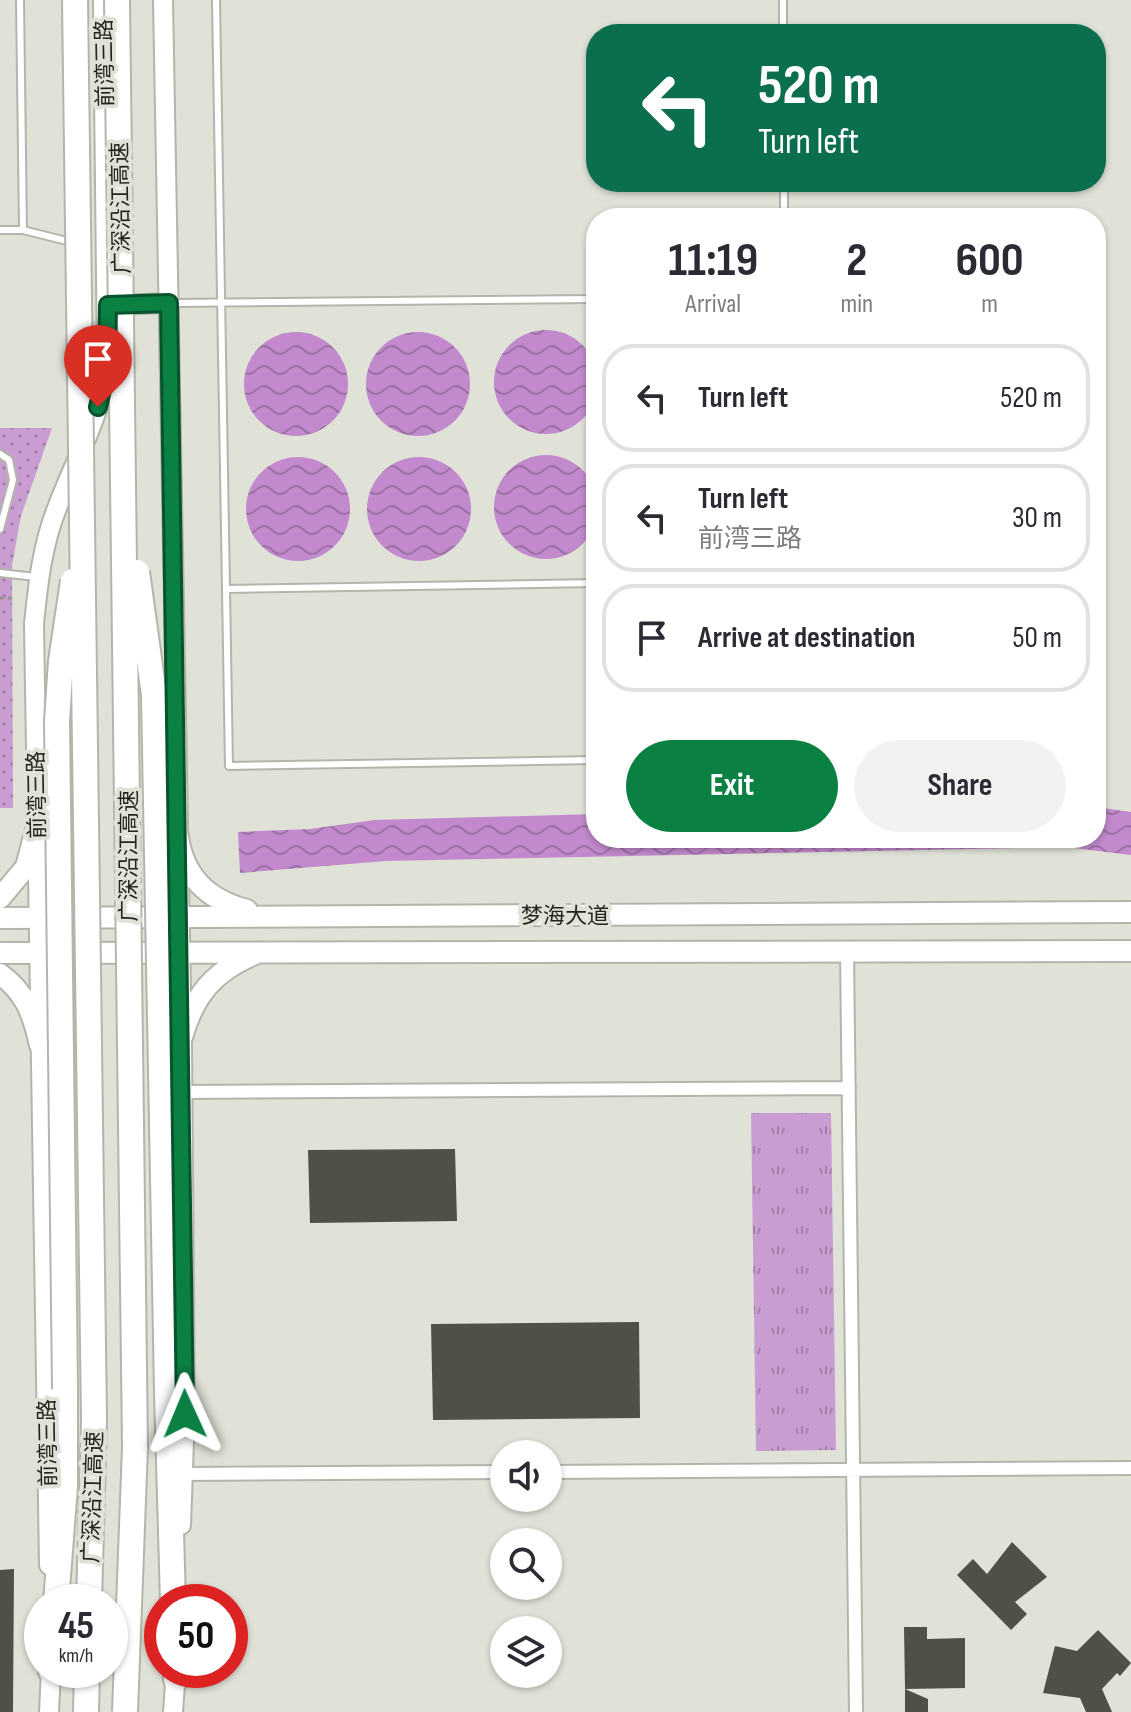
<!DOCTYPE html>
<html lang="en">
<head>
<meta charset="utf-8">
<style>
	:root { --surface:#fff; --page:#f2f2f3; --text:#2b2b33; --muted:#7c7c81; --line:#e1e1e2; --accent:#0b8043 }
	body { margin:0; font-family:"Sofia Sans Condensed","Noto Sans SC",sans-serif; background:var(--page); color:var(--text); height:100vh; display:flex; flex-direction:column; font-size:30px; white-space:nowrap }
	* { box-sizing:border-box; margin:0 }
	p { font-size:26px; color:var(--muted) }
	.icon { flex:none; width:44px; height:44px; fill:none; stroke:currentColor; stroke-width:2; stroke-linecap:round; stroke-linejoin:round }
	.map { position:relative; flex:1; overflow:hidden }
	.drawer { position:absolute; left:586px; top:208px; width:520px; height:640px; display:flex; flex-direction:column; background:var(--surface); border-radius:32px; box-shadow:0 2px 6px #0004 }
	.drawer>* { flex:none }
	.hud { position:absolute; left:586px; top:24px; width:520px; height:168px; border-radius:32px; box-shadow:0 2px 6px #0004; background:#0b6e4f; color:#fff; overflow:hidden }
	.fabs { position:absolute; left:490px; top:1440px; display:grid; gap:16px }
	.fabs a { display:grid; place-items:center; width:72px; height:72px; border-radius:50%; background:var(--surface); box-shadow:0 2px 6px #0004; font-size:40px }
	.speed { position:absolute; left:24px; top:1584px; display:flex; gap:16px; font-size:40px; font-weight:700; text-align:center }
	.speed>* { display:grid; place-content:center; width:104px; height:104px; border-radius:50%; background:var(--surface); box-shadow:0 2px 6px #0004; line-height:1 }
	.speed small { font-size:20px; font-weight:400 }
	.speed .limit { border:12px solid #d22; background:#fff; color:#111 }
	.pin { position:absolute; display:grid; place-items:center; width:68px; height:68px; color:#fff; margin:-82px -34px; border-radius:50% 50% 50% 0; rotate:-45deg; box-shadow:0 0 8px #0007 }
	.pin .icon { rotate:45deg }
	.me { position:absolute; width:88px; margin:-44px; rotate:359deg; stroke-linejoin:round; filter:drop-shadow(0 0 6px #0008) }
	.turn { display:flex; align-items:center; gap:28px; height:168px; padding:0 40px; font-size:36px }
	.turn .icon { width:104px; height:104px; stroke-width:2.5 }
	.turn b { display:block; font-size:56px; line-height:68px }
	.eta { display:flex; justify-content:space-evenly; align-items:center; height:136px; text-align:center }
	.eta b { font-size:48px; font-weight:700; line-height:56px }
	.cta { display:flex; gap:16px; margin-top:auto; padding:16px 40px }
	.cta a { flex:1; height:92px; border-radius:48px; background:var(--accent); color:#fff; font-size:32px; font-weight:700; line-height:92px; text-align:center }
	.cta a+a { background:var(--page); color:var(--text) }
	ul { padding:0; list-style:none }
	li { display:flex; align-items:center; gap:24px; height:108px; margin:0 16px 12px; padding:0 24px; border:4px solid var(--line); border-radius:32px }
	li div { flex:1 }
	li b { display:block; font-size:30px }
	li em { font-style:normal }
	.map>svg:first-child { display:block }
</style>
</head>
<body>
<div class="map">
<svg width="1131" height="1712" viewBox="0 0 1131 1712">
	<defs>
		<pattern id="grass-tufts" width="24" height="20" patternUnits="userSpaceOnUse" patternTransform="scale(2)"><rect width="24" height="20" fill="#c99dd1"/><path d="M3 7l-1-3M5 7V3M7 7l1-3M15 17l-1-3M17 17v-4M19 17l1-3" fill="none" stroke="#a380a9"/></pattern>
		<pattern id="park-dots" width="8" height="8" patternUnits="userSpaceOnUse" patternTransform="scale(2)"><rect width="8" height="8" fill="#c99dd1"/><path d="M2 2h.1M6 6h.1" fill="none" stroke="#a380a9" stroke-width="1.8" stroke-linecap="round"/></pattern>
		<pattern id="water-waves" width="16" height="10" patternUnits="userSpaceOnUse" patternTransform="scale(2)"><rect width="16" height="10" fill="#c289cd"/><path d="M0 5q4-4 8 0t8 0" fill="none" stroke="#9d70a6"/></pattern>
	</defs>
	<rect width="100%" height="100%" fill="#e0e2d7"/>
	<path fill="url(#grass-tufts)" d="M751,1113H831L836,1450L756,1451Z"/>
	<path fill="url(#park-dots)" d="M0,428H52L21,516L12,565L13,808H0Z"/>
	<path fill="url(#water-waves)" d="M494 382a52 52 0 1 1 104 0a52 52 0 1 1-104 0Z
		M366 384a52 52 0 1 1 104 0a52 52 0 1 1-104 0Z
		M244 384a52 52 0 1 1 104 0a52 52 0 1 1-104 0Z
		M494 507a52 52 0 1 1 104 0a52 52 0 1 1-104 0Z
		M367 509a52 52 0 1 1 104 0a52 52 0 1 1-104 0Z
		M246 509a52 52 0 1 1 104 0a52 52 0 1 1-104 0Z
		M1096,807L1131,812V855L1065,847L386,861L240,873L238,832L310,829L374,820L596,814V838H1096Z"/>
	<path fill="#4f5047" d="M455,1149L457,1221L310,1223L308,1150Z
		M639,1322L640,1418L433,1420L431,1324Z
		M1012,1542L1047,1577L1015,1602L1027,1614L1011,1630L957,1575L973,1559L987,1574Z
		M14,1569L13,1712H0V1570Z
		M904,1627H927V1639L965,1638V1688L905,1689Z
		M1098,1630L1131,1663L1120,1676L1117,1673L1102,1689L1112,1712H1086L1080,1698L1043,1693L1055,1646L1077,1651Z
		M905,1689L928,1699V1712H905Z"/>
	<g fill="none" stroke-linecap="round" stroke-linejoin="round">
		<defs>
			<path id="lane" d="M20,0L23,230
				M216,0L229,766L596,760
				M783,0V34
				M784,182V218
				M0,230H23L71,242
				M172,303L596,299
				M0,454L9,460L13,480L0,529
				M0,573L36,577
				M226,589L596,583"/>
			<path id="street" d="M847,951L856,1712
				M182,1092L849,1088
				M548,1472L1131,1468
				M183,1474L504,1472"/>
			<path id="secondary" d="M163,0L182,1044L185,1414L181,1525
				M111,305L169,303
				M49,1565L34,624C38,584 42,546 57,508C74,462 100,418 107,369L103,0
				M49,1712L51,1670
				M173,1712L176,1670"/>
			<path id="primary" d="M178,837C184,877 208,900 247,910
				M0,898L26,867L36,829
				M0,918L1131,912
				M0,953L1131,951
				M0,974C26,993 33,1014 40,1045
				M182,1037C194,995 214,971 255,954"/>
			<path id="highway" d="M167,1392L173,1602
				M56,1602L65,1486V1389
				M176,1670V1679
				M51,1671V1670
				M86,1712L87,1670"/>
		</defs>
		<use href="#lane" stroke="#b3b5ab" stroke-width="10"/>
		<use href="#street" stroke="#b3b5ab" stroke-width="16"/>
		<use href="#secondary" stroke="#b3b5ab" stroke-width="22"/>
		<use href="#primary" stroke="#b3b5ab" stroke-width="24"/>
		<use href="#highway" stroke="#b3b5ab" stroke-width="28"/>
		<path stroke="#93948c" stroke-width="3" stroke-dasharray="4 4" stroke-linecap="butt" d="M0,598H16"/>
		<use href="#lane" stroke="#fff" stroke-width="6"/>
		<use href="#street" stroke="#fff" stroke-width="12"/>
		<use href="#secondary" stroke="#fff" stroke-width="18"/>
		<use href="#primary" stroke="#fff" stroke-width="20"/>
		<use href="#highway" stroke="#fff" stroke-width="24"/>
		<defs>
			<path id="highway-bridge" d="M75,0L94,1420L89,1602
				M117,0L135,1447L125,1712
				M137,572L154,695L167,1392
				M65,1389L57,721L61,661L73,581"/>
		</defs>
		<use href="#highway-bridge" stroke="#b3b5ab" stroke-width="28" stroke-linecap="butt"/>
		<use href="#highway-bridge" stroke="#fff" stroke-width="24"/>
	</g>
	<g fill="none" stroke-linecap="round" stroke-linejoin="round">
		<defs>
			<path id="route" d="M98,407L107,369L108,305L169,303L185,1414"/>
		</defs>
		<use href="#route" stroke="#07532c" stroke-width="20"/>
		<use href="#route" stroke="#0b8043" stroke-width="14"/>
	</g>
	<g text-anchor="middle" stroke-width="8" stroke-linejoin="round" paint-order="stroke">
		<g font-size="22" fill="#242521" stroke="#e0e2d7">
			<text transform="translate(104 63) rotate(-91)" y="8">前湾三路</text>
			<text transform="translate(120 208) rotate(-91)" y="8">广深沿江高速</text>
			<text transform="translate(36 795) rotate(-91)" y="8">前湾三路</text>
			<text transform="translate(128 856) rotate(-90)" y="8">广深沿江高速</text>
			<text x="565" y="923">梦海大道</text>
			<text transform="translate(47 1443) rotate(-91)" y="8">前湾三路</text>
			<text transform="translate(92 1497) rotate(-88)" y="8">广深沿江高速</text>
		</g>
	</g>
</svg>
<div class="fabs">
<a><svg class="icon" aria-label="sound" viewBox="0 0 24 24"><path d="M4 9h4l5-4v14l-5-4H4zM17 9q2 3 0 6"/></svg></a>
<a><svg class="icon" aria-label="search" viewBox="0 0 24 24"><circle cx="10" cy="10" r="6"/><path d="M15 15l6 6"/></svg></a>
<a><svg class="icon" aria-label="layers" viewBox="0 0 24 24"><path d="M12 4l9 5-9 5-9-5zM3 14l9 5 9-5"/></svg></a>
</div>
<div class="speed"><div>45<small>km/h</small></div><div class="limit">50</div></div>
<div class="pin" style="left:98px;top:407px;background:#d93025"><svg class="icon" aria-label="arrive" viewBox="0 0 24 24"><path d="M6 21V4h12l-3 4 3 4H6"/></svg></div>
<svg class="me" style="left:185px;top:1414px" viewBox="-20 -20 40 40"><path d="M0-17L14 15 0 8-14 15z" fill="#0b8043" stroke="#fff" stroke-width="4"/></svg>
<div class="hud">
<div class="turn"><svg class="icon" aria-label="left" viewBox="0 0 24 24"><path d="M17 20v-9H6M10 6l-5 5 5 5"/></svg><div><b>520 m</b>Turn left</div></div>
</div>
<section class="drawer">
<div class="eta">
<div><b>11:19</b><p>Arrival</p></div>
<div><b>2</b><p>min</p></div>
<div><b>600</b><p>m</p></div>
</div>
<ul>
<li><svg class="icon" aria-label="left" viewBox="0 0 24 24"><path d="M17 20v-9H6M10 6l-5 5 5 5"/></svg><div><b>Turn left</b></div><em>520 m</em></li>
<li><svg class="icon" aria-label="left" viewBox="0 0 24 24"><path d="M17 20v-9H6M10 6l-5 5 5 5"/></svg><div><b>Turn left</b><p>前湾三路</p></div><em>30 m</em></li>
<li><svg class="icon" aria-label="arrive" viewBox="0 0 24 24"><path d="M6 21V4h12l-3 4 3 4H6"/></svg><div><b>Arrive at destination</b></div><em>50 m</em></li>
</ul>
<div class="cta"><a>Exit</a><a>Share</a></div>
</section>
</div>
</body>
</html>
